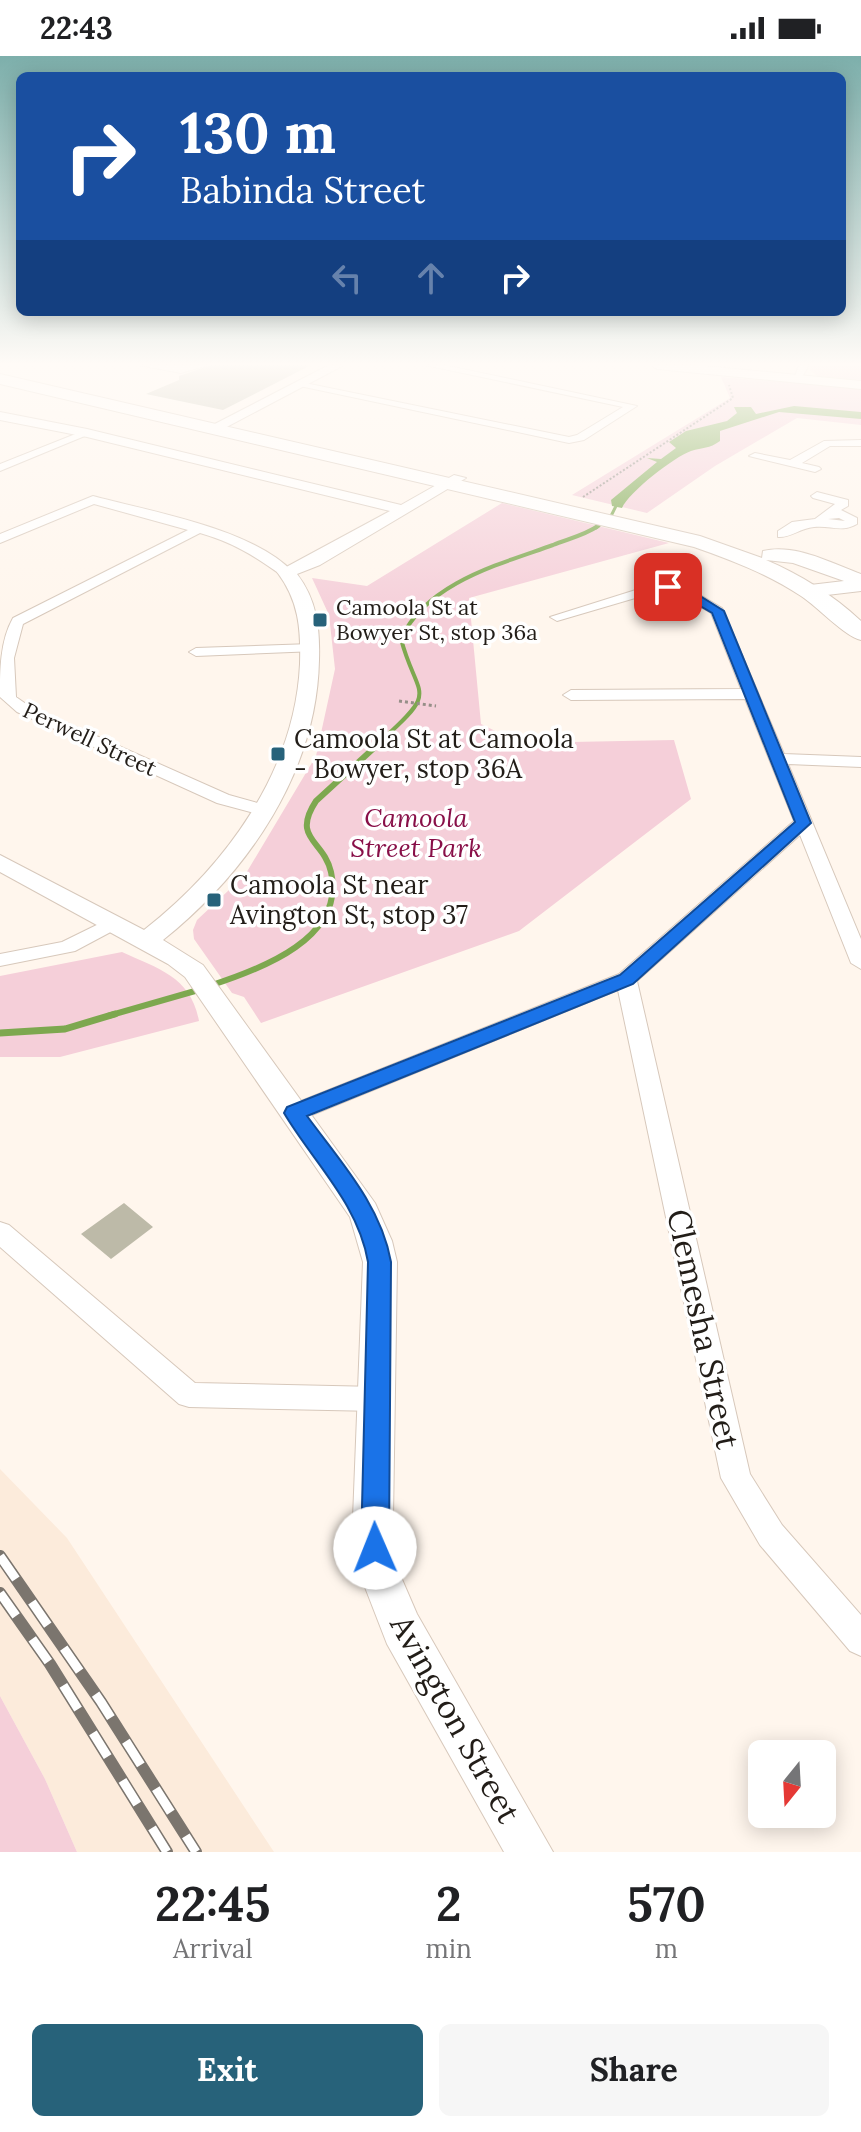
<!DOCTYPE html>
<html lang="en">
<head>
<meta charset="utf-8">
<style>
	:root { --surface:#fff; --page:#f6f6f6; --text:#202124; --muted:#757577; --accent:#27627a }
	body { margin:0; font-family:Lora,serif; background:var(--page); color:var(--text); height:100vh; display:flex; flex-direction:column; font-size:30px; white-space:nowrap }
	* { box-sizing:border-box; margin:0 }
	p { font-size:26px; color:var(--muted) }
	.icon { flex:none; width:44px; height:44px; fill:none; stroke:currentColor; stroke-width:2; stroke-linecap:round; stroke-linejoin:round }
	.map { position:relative; height:1796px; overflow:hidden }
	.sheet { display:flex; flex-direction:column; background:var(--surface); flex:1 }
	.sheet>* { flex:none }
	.guide { position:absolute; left:16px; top:16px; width:830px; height:244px; border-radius:12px; box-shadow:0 4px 20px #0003; background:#1a4fa0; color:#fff; overflow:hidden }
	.needle { width:52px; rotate:198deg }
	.controls { position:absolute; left:748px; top:1684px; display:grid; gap:16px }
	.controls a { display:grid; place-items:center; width:88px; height:88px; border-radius:12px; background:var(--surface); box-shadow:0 4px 20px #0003; font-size:40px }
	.pin { position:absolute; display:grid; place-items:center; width:68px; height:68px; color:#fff; margin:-34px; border-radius:16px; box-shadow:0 4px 12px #0006 }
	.me { position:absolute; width:88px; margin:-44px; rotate:359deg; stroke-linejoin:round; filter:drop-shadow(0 0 6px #0008) }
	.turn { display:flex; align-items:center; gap:28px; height:168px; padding:0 32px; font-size:36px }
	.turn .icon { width:104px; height:104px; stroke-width:2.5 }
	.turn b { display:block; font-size:56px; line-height:68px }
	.lanes { display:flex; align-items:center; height:76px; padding:0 32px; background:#0003; justify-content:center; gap:40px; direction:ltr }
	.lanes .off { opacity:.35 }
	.eta { display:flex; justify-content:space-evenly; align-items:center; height:136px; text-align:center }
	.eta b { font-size:48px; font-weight:700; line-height:56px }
	.button { display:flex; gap:16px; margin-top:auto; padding:16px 32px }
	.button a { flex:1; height:92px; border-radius:12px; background:var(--accent); color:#fff; font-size:32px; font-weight:700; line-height:92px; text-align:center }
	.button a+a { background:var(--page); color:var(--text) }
	.status { display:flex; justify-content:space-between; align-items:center; height:56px; padding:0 40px; background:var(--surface); direction:ltr }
	.status svg { height:22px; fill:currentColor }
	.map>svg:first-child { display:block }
</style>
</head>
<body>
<div class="status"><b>22:43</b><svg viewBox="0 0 49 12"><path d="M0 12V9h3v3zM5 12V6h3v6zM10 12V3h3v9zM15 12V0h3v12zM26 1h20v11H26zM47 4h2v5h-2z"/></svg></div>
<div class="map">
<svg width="861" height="1796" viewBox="0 0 861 1796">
	<rect width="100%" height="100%" fill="#fff6ed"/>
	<path fill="#fcebdb" d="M0,1413L67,1482L274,1796H77L45,1723L0,1640Z"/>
	<path fill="#f5cfd9" d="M813,309H861V324L817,320L810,314Z
		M721,321L861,332V369L797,362L715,410L647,457L572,439L730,342Z
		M502,447L669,487L469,542L481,668L520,687L674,684L691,743L519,875L261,967L244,941L232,937L194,883L193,874L197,864L245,819L316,700L335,613L329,559L312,522L367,530Z
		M122,896C159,913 191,921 199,965L60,1001H0V920Z
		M0,1640L45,1723L77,1796H0Z"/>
	<path fill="#7da84f" d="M794,350L861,356V363L779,356L720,375V385C709,393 703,391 691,395C674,401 629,436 622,452L612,450L611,444L657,406L647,402L661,403L676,392L669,386L686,375L727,365L737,357L734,351H751L756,358Z"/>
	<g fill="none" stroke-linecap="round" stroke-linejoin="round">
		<path stroke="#7da84f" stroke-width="3" d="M596,472L611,460L618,446"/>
		<path stroke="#7da84f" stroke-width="4" d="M383,683C440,632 417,643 401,583C426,527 500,508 553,489C568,483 585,479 598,470"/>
		<path stroke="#7da84f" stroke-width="6" d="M212,929C261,913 346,882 331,816C324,784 291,783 316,745L386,681
			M108,960L202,933"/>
		<path stroke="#7da84f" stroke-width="7" d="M0,977L65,973L115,958"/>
	</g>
	<path fill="#bdbaa8" d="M211,309H311L223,354L146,338L179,324V320Z
		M124,1147L153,1171L111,1203L81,1178Z"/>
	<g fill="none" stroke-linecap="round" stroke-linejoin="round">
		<defs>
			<path id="minor" d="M139,309H208L181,317Z
				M425,309H444L637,350L584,384L569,387L295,329L300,326L569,381L577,379L623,351Z
				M799,309H809L799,326H793Z
				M83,375L92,377L0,415V408Z
				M861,384V390H830L802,407L819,411L821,413L815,416L749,400L755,397L790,404L824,385Z
				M817,436L848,444V450L841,454L857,462V468C842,477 830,469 814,471C801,472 790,482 778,481V475L792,466L815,463L835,448L813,442L811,440ZM839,462L845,465L828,463Z
				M93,440C152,456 251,472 293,516L281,519C255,500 232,486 200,477L23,568L14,602L16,641L29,650L229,739L268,750L271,754L268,758L262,759L217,747L17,656L0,641C0,614 0,585 13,562L188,474L94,448L0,487V478Z
				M658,527L685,530L722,552L784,698L861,701V711L788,708L861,883V913L851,907L800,779L637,925L750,1418L782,1469L861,1559V1600L850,1595L760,1489L721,1422L618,934L302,1063H286L283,1057L286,1051L619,918L794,765L745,643L571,644L563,639L571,634L741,633L711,557L677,537L659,535L557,565L550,561Z
				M311,588L316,589V595L196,600L189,596L196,592Z
				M113,861L120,863L123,867L120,871L75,895L0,910V898L62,886Z
				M0,1166L9,1169L195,1327L377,1331L387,1334L391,1343L387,1352L377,1355L189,1351L179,1348L0,1191Z"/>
			<path id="tertiary" d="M329,309H344L219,375L207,372Z
				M651,309H694L861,325V333L657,313Z
				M0,356L87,373L401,449L454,419L466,422L320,509L297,518C317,544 320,572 319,604C317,716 248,816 163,884L203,909L375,1147L392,1185L397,1206L393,1462L401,1521L417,1558L553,1796H504L387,1588L361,1521L353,1462L363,1206L350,1161L185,921L168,908L0,816V799L144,874C226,810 295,715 300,608C301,573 299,545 277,516L390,455L87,381L0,364Z"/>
			<path id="secondary" d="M861,523V535L810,541L801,535L810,529Z"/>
			<path id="primary" d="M0,318L700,480L762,502L763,495C795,487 831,507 861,518V531L793,507L766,504C801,519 833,539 861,565V584C844,580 818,551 801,540C768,518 731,504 694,491L0,328Z"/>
		</defs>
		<use href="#minor" stroke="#d7c8bb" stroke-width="2"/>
		<use href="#tertiary" stroke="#d7c8bb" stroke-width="2"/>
		<use href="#secondary" stroke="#d7c8bb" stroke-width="2"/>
		<use href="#primary" stroke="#d7c8bb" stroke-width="2"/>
		<path stroke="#968f88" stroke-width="2" stroke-dasharray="2 2" stroke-linecap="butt" d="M583,441L733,342L729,329"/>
		<path stroke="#968f88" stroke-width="3" stroke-dasharray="3 3" stroke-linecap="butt" d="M399,645L436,650"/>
		<use href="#minor" fill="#fff" fill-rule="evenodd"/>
		<use href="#tertiary" fill="#fff" fill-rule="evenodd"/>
		<use href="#secondary" fill="#fff" fill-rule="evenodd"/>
		<use href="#primary" fill="#fff" fill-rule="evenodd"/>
		<defs>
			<path id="rail" d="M0,1500L101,1646L196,1796
				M0,1537L50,1608L167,1796"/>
		</defs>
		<use href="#rail" stroke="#7b756e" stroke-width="12"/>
		<use href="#rail" stroke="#fff" stroke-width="9" stroke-dasharray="28" stroke-linecap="butt"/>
	</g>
	<linearGradient id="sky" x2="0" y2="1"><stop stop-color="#7dafab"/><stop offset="0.55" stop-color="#fffbf7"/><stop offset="1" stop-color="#fffbf7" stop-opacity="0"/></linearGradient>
	<rect width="861" height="560" fill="url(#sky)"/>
	<path fill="#1a73e8" stroke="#114b97" stroke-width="2" d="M668,528L684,530L724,555L811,767L633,928L307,1060C340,1105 381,1149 391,1206L389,1492L385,1501L375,1505L365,1501L361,1492L368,1206C358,1147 313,1106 284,1057L287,1051L620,919L795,766L712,557L676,536L664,534V529Z"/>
	<g fill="#27627a" stroke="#fff" stroke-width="3">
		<rect x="312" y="556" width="16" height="16" rx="4"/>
		<rect x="270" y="690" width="16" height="16" rx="4"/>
		<rect x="206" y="836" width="16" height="16" rx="4"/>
	</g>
	<g text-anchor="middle" stroke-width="7" stroke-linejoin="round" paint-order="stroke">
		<g font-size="22" fill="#221d18" stroke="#fff" text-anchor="start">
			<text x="336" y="559">Camoola St at<tspan x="336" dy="25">Bowyer St, stop 36a</tspan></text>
		</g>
		<g font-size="22" fill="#221d18" stroke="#fff">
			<text transform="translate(90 683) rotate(25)" y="8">Perwell Street</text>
		</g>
		<g font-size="26" fill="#221d18" stroke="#fff" text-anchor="start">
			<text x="294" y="692">Camoola St at Camoola<tspan x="294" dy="30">- Bowyer, stop 36A</tspan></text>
			<text x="230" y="838">Camoola St near<tspan x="230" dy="30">Avington St, stop 37</tspan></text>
		</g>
		<g font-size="26" font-style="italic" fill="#880f48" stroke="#fff">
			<text x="416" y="771">Camoola<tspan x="416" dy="30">Street Park</tspan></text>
		</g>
		<g font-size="32" fill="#221d18" stroke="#fff">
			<text transform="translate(703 1273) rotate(78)" y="11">Clemesha Street</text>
			<text transform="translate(455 1663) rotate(61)" y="11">Avington Street</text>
		</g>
	</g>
</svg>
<div class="controls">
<a><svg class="needle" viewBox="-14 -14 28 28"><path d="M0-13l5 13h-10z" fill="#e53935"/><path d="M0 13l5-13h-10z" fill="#757577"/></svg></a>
</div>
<div class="pin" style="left:668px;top:531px;background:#d93025"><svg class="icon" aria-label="arrive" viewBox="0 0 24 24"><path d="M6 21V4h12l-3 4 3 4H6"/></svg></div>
<svg class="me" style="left:375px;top:1492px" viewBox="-20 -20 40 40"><circle r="19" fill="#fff"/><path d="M0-13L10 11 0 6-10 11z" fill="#1a73e8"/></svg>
<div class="guide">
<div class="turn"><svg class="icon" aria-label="right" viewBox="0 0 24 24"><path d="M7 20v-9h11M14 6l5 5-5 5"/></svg><div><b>130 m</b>Babinda Street</div></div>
<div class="lanes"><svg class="icon off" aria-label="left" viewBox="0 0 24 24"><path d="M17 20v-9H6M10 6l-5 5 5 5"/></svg><svg class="icon off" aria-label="ahead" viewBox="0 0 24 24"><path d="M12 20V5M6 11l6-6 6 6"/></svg><svg class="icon" aria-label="right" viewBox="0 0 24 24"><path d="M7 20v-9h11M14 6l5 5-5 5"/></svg></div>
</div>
</div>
<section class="sheet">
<div class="eta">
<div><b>22:45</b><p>Arrival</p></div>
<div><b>2</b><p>min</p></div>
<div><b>570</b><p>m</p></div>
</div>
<div class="button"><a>Exit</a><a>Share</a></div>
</section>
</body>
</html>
